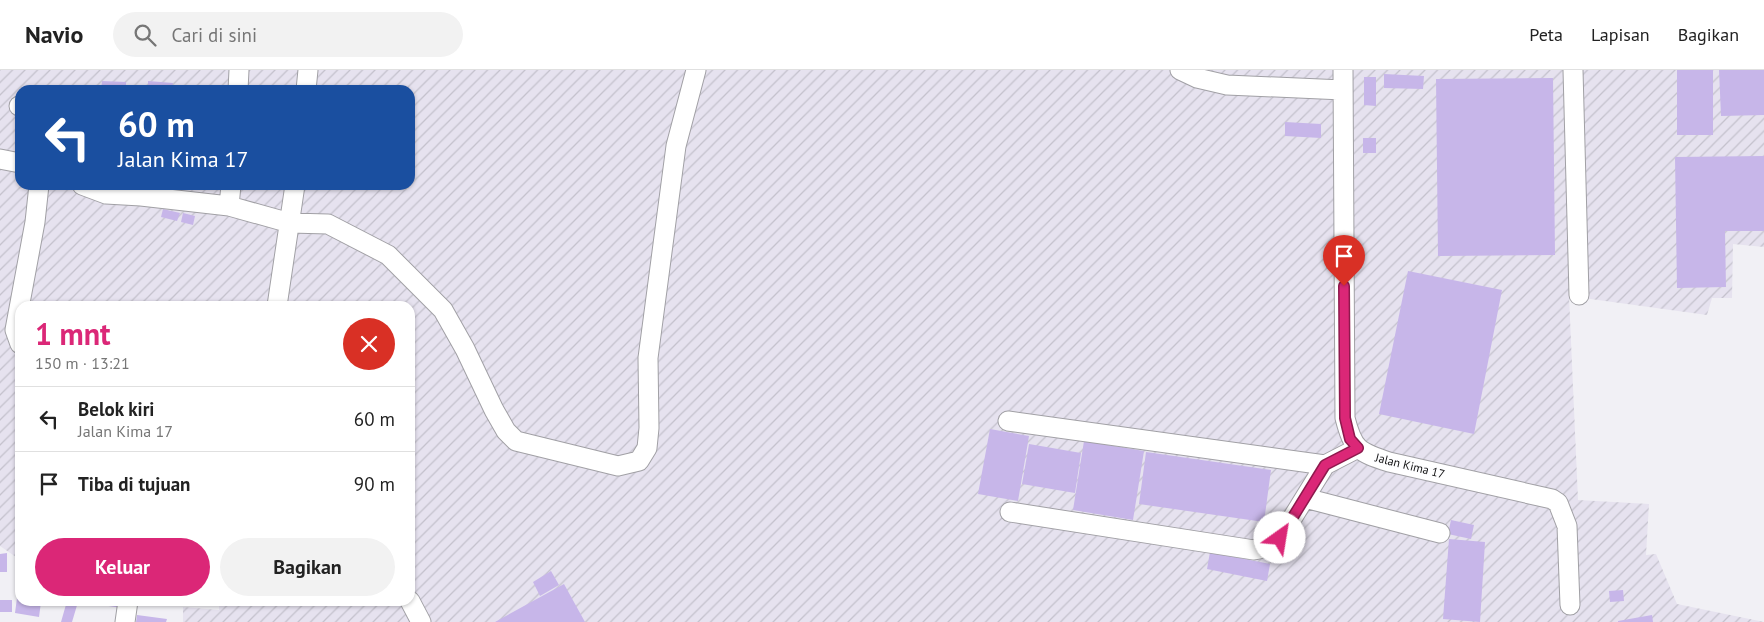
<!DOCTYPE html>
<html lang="id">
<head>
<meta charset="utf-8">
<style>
	:root { --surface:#fff; --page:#f2f2f2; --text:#222; --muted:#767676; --line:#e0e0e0; --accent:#db2777 }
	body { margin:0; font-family:"PT Sans",sans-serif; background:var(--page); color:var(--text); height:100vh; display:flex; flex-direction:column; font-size:19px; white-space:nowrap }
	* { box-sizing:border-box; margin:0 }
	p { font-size:16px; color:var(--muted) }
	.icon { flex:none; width:28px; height:28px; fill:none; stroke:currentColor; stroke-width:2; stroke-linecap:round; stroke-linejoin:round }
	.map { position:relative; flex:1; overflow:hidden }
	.sheet { position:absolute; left:15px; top:231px; width:400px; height:305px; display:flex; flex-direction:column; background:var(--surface); border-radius:15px; box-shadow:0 1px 4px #0004 }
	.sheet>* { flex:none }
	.banner { position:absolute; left:15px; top:15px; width:400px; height:105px; border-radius:15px; box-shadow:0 1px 4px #0004; background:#1a4fa0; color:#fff; overflow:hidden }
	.pin { position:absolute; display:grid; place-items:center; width:42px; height:42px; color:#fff; margin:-51px -21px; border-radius:50% 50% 50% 0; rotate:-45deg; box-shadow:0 0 5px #0007 }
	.pin .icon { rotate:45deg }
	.me { position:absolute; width:55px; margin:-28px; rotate:32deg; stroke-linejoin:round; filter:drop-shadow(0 0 4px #0008) }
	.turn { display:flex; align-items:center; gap:18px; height:105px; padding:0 20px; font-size:22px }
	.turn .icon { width:65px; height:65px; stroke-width:2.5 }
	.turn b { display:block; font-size:35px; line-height:42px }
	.round { display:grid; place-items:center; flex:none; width:52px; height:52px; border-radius:26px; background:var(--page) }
	.summary { display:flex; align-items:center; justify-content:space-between; height:85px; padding:0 20px }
	h1 { font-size:30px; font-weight:600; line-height:38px; color:var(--accent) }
	.button { display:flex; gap:10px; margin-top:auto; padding:10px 20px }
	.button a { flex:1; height:58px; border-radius:30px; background:var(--accent); color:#fff; font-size:20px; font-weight:600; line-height:58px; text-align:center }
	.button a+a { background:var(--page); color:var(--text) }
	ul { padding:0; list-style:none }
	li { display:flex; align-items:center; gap:15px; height:65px; padding:0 20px; border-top:1px solid var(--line) }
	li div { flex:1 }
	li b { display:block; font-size:19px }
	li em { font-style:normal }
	header { display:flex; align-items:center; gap:30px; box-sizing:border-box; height:70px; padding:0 25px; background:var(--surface); border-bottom:1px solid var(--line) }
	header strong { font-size:24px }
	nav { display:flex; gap:28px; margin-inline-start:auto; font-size:18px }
	.search { width:350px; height:45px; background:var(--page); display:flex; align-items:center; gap:12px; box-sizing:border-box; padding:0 18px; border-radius:28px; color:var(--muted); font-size:19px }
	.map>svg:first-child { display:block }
</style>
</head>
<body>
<header>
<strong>Navio</strong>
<div class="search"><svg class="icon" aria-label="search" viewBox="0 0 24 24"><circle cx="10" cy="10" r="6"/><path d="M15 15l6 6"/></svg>Cari di sini</div>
<nav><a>Peta</a><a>Lapisan</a><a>Bagikan</a></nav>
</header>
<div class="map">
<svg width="1764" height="552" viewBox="0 0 1764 552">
	<defs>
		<pattern id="industrial-furrows" width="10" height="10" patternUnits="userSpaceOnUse" patternTransform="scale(1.25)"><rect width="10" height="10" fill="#e6e2ef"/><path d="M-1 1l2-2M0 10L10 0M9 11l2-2" fill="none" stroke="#c4c1cc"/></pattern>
	</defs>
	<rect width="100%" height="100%" fill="#f1f0f5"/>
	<path fill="url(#industrial-furrows)" fill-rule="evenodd" d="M0,0H1764V177L1733,174L1732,228H1712L1707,245L1569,226L1578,430L1649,434L1646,485L1656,484L1677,534L1764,552H183V537L219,540V531H410V236H20V450L16,487L0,476ZM20,20H410V115H20Z"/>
	<path fill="#c7b6e9" d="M1677,0H1713V65H1677Z
		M1719,0H1764V45L1721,46Z
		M1384,4L1424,6L1423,19L1384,18Z
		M1364,7H1376V36L1364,35Z
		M1553,8L1555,185L1438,186L1436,9Z
		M102,11L126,12V20H101Z
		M148,11L173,13L172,20H148Z
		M1285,52L1321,54V68L1285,66Z
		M1363,68H1376V83H1363Z
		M1764,86V161H1725L1726,217L1677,218L1675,87Z
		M163,139L180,143L177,151L161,147Z
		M183,143L195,146L193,155L181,152Z
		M1408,201L1502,220L1474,364L1379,344Z
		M990,359L1029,366L1018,431L978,424Z
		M1084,371L1144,381L1133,450L1073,440Z
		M1029,374L1081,383L1075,423L1022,414Z
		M1146,382L1271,400L1264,452L1139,434Z
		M1451,450L1474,455L1471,469L1448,464Z
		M1449,469L1485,472L1480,552L1443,549Z
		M1210,482L1270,494L1267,511L1207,499Z
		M7,483V502H0V484Z
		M551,501L559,515L540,526L533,512Z
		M564,514L585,552H495Z
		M1623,520L1624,531L1610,532L1609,521Z
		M17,528L20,529V531L41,532L39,547L15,543Z
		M0,530H12V542H0Z
		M67,531L78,532L72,552H61Z
		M96,531H123L122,538L95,534Z
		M137,545L167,549L166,552H136Z
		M1652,545L1653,552H1618V551Z"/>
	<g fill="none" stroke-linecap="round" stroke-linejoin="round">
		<defs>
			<path id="minor" d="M1180,0L1197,8L1227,15L1343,20
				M1343,0L1345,348C1353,379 1358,382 1389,392L1552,429L1558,433L1567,456L1570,535
				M1573,0L1579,225
				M238,20L239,0
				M306,20L308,0
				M19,36H20
				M0,89L20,93
				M82,115L106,124L141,126L229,136L290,153L328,154L388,185L443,240L465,279L494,340L506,361L516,371L618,396L639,391L647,378L649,358L648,288L676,76L696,0
				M229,136L231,115
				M277,236L295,115
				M20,274L15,260L35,152L39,115
				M1008,351L1325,395L1358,378
				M1305,428L1440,463
				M1010,442L1254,480C1265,478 1272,476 1280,468L1325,395
				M410,531L421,552
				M125,552L128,531"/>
		</defs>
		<use href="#minor" stroke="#a1a0a5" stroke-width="21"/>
		<use href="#minor" stroke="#fff" stroke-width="19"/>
	</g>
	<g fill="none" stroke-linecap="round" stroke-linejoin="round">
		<defs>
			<path id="route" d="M1280,468L1325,395L1358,378L1350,369L1345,348L1344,216"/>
		</defs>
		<use href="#route" stroke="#8e194d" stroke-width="12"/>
		<use href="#route" stroke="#db2777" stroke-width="9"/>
	</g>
	<g text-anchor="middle" stroke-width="4.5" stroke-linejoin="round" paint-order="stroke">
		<g font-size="12" fill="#121213" stroke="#fefeff">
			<text transform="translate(1410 396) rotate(14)" y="4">Jalan Kima 17</text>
		</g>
	</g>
</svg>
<div class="pin" style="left:1344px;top:216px;background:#d93025"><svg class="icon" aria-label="arrive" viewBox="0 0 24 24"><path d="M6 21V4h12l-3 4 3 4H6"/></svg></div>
<svg class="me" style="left:1280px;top:468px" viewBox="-20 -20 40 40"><circle r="19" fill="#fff"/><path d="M0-13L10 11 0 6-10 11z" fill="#db2777"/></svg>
<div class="banner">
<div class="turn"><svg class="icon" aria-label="left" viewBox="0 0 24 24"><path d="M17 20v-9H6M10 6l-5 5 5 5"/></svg><div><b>60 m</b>Jalan Kima 17</div></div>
</div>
<section class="sheet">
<div class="summary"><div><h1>1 mnt</h1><p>150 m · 13:21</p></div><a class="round" style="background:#d93025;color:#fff"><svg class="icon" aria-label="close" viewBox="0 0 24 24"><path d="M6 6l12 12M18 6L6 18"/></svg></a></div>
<ul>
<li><svg class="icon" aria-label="left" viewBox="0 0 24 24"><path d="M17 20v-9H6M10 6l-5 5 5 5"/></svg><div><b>Belok kiri</b><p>Jalan Kima 17</p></div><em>60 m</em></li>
<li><svg class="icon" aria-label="arrive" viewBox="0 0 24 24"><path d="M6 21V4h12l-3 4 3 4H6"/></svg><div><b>Tiba di tujuan</b></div><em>90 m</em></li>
</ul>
<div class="button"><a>Keluar</a><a>Bagikan</a></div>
</section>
</div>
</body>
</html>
